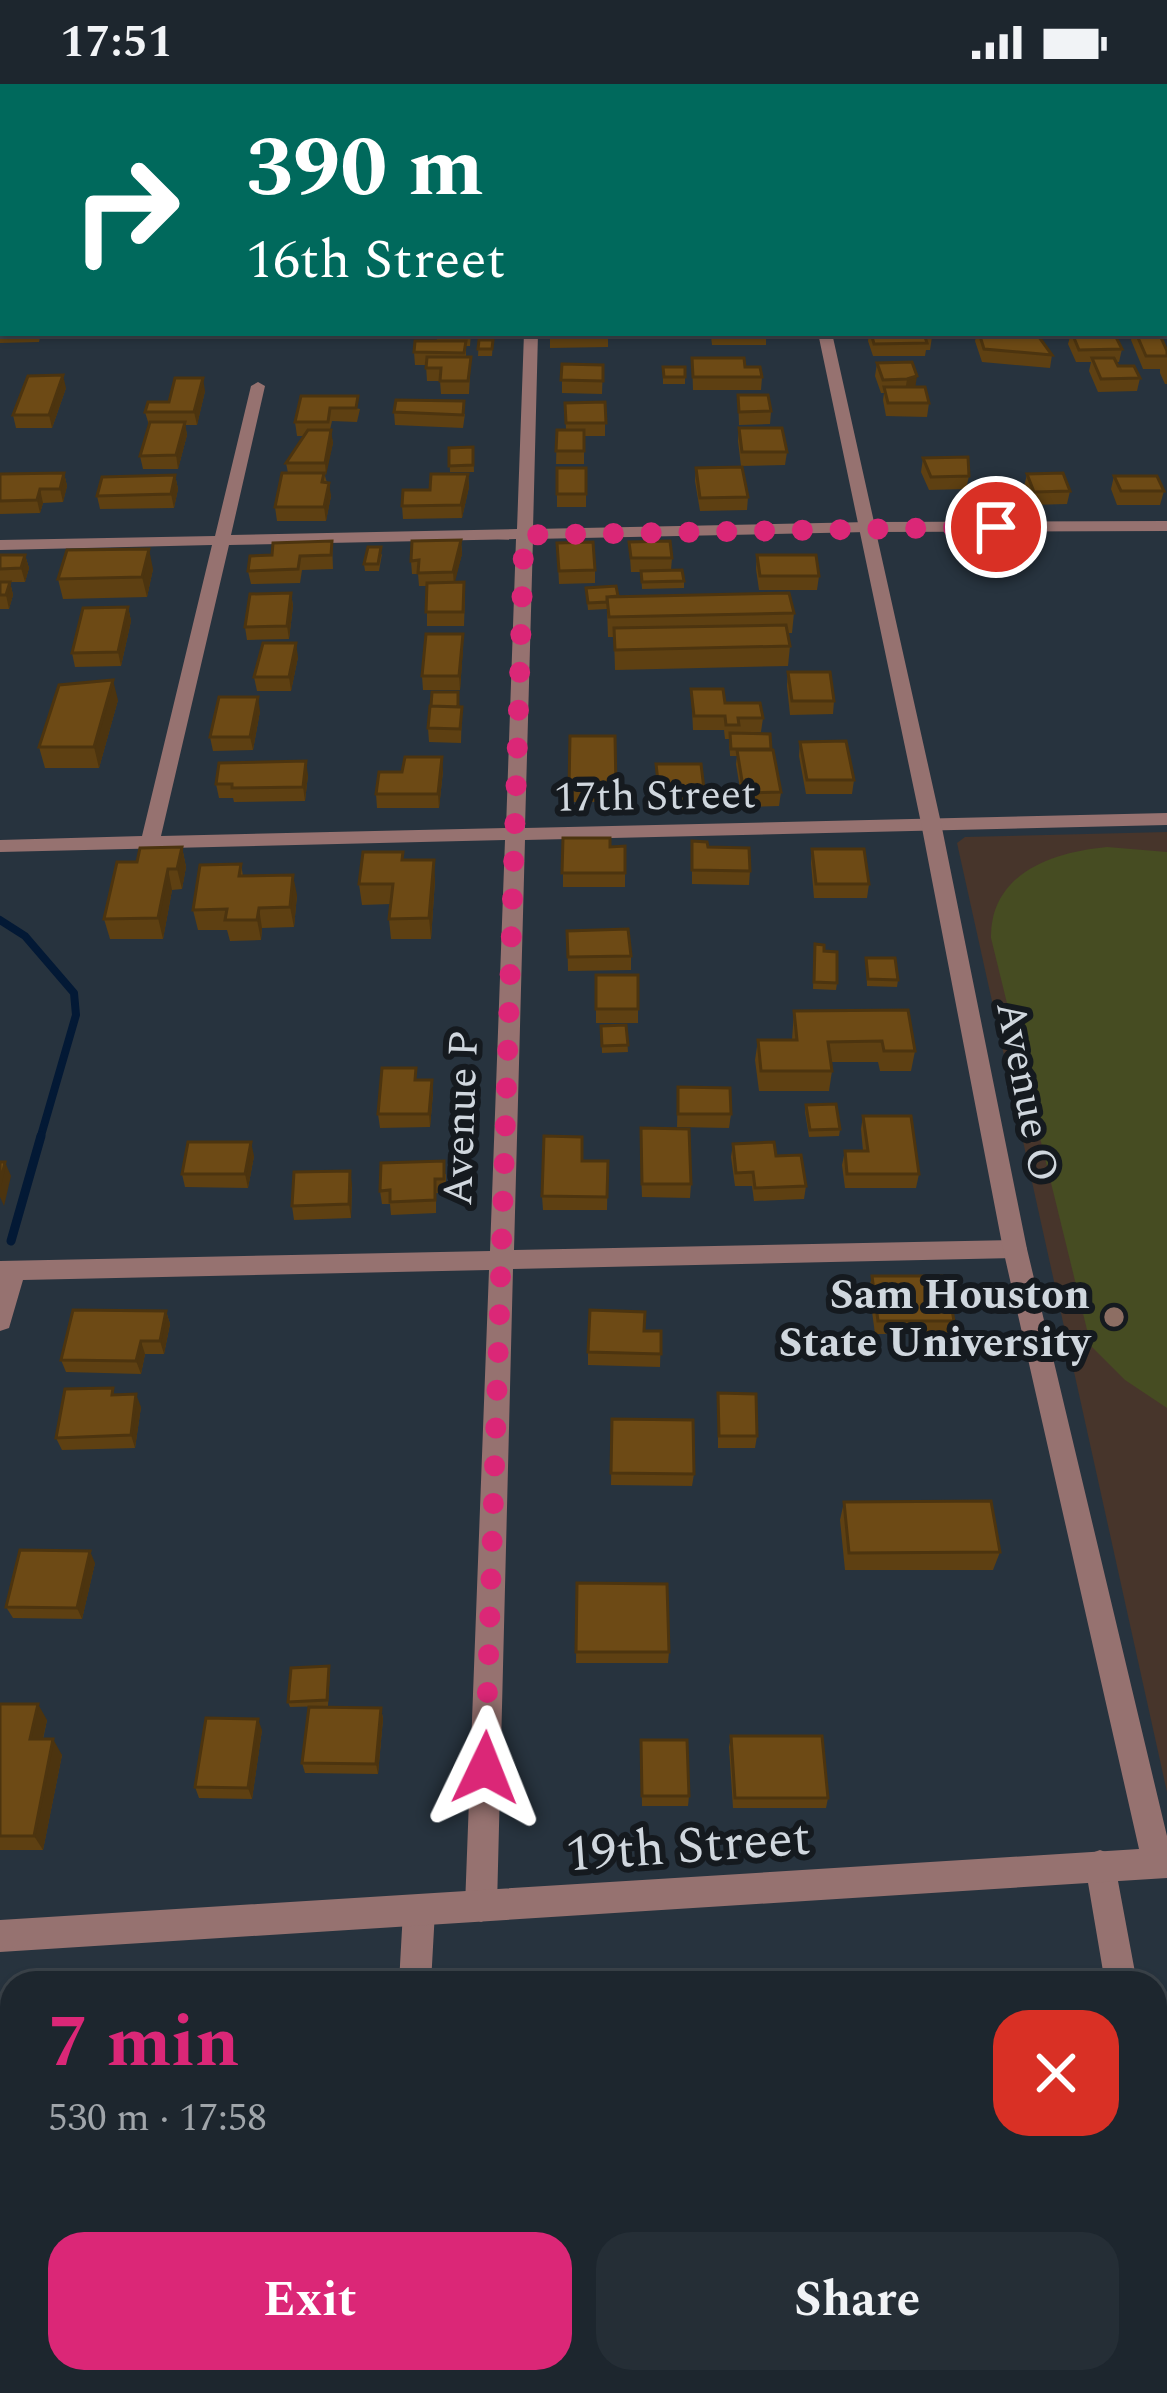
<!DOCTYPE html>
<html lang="en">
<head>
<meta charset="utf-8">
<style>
	:root { --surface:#1d262e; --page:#252e36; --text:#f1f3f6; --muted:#a0a5aa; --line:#3b434a; --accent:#db2777 }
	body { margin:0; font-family:Spectral,serif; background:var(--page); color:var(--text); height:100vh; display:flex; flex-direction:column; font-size:45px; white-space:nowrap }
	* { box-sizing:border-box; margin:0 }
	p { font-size:39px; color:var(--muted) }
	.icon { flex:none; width:66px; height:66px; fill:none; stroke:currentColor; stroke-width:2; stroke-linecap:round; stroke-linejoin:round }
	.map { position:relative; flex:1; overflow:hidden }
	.sheet { position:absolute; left:0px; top:1887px; width:1167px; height:423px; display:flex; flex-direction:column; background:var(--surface); border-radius:36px 36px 0 0; box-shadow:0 3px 9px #0004,0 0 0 3px var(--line) }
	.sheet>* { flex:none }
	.top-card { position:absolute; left:0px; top:0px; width:1167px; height:252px; box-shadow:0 3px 9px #0004,0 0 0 3px var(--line); background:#00695c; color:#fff; overflow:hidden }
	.pin { position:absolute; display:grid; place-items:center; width:102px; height:102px; color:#fff; margin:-51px; border:6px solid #fff; border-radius:50%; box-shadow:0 3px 12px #0007 }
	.me { position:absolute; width:132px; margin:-66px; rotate:2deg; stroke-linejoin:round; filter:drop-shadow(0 0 9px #0008) }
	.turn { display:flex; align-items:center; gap:42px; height:252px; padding:0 48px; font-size:54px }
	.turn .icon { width:156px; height:156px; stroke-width:2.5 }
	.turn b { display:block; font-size:84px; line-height:102px }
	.round { display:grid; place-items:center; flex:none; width:126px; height:126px; border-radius:36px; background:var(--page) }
	.head { display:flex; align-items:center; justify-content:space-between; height:204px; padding:0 48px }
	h1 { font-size:72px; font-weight:700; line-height:90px; color:var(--accent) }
	.button { display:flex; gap:24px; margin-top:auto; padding:24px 48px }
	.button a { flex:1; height:138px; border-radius:36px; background:var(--accent); color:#fff; font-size:48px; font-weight:700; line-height:138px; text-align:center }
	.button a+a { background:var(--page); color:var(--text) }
	.status { display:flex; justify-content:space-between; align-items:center; height:84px; padding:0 60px; background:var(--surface); direction:ltr }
	.status svg { height:33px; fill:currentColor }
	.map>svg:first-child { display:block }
</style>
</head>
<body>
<div class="status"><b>17:51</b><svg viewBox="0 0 49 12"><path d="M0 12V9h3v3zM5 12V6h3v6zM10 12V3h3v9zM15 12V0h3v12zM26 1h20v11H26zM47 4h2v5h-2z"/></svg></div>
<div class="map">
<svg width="1167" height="2309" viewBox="0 0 1167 2309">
	<rect width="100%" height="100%" fill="#27333e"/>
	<path fill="#47352b" d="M1167,748V1708L957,759L965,753Z"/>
	<path fill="#464c22" d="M1107,763L1167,768V1324L1125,1296L1091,1262L991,854C990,789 1053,768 1107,763Z"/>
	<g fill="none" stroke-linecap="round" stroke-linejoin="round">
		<path stroke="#031935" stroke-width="4.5" d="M33,3L41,0"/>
		<path stroke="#031935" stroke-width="8" d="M0,836L25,852L74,909L76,931L40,1055"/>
		<path stroke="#031935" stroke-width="9" d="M11,1157L41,1052"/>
		<path fill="#967270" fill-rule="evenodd" d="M248,0H260L247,3Z
			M1164,82H1167V90H1164Z
			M0,193H3V201H0Z
			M1164,233H1167V241H1164Z
			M524,249H538L533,445L868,438L876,443L868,448L533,455L525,744L1167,729V741L525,756L514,1166L1015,1156L1024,1158L1027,1165L1024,1172L1015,1174L513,1185L497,1822L492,1833L481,1838L470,1833L465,1822L489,1186L23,1196L9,1244L0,1247V1177L490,1167L505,756L0,768V756L142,752L212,461L0,466V456L215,452L251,302L258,298L265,302L231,451L517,445ZM516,455L506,744L161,752L229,461Z
			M1100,1766L1111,1770L1115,1781L1137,1899H1105L1085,1781L1089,1770Z
			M419,1811L430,1816L435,1827L431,1899H399L403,1827L408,1816Z
			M1155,2073L1167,2078V2175L1155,2170Z
			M377,2298H413L412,2309H376Z"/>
		<path fill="#967270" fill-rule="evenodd" d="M770,0H782V3H770Z
			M818,249H832L874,438L1167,437V447L876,448L941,739L1027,1165L1167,1752V1794L0,1868V1836L1139,1765L1003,1165L921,739Z"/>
	</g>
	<path fill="#5e4012" d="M117,0H234L233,3H117Z
		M568,0H625V3H568Z
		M906,0H981V3H907Z
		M1057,0H1083V3H1059Z
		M0,205H3V249H41L39,258L0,259Z
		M436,249H471L470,262H466V273H471L469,310H441L440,297H427L426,281H415L414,268L437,257Z
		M550,249H608V263L550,264Z
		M690,249H766V261H712L711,253H690Z
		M869,249H930L932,253L930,266H926L925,272H873L868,257Z
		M977,249H1011L1052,271L1050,284L982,278L975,257Z
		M1071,249H1114L1122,265L1119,278H1116L1118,282L1140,294L1137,307L1098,308L1089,287L1091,278H1076L1068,260Z
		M1132,249H1159L1167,267V300H1165L1160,289V285H1143L1131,256Z
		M479,256H493L492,272H478Z
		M692,274L745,283L762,293L761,306H693Z
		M912,278L915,303L929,319L927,333L886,332L883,316L884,309H881L875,292L877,279Z
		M562,280L603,281L602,310L562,309Z
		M685,283V300H663V290Z
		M66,304L52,344H16L13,331Z
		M205,307L197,341H185L187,351L178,385H143L140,372L149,341L145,328L169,318Z
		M738,311L771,327L770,340L739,341Z
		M301,312L360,325L357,338L332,337L330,346L333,359L325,392L331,412L326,437H277L275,423L288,389L286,379L304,352H297L295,338Z
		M605,318V352H584V380H556L557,346H566L565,319Z
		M394,328L465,330L463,344L395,341Z
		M739,344L787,368L785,381L741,382L738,357Z
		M473,363L474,388H450L449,364Z
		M923,374L969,392L966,405L929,406L921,388Z
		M557,384H586V423H557Z
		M696,384L748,413L747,426L700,427L695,397Z
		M64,389L67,402L63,418L43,419L40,429L0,430V390Z
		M468,390L469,403L462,434L403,435L402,422L430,406Z
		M1027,390L1070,407L1067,420L1031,421L1024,403Z
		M175,391L178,405L174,424L100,425L97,412Z
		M1114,392L1164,407L1160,421H1117L1111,405Z
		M461,456L462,470L454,499L465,512L464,542H427V502H419L418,490H412L411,477Z
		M332,457L333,485L302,486L300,499L251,500L248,487L272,471Z
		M629,458L672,474L671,486L684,497V504L642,505L641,488H631Z
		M557,459L595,486V499L559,500Z
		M382,470L379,487H365L364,480Z
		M0,471H25L29,484L25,498H10L13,511L9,525H0Z
		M757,471L819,492L817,506H759L756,485Z
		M153,485L147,513L63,515L58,495Z
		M586,504L618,512L794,529L792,549H788L790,562L788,582L615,586L614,553H608L607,525L588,526Z
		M291,509L293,522L289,555L247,556L245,543Z
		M128,523L131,537L121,582L75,583L72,569Z
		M463,564L460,606H423L422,592Z
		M298,573L291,607H257L254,593Z
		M788,588L834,617L833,630L790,631L787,602Z
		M691,605L763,634L761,648L739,649L771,666L781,708L779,722L743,723L736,680L737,672H730L729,655H725L724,646H693Z
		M118,616L99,684H45L39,663Z
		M458,623H462L461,659L429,658L428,644Z
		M260,627L253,666L213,667L210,653Z
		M570,652H615V718H569Z
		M800,658L854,696L852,710H806L799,672Z
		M656,680L704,705L703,719L658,720Z
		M443,687L439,724H377L376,710Z
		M308,691L305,717L234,718L233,714H219L216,700Z
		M563,754L610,763L625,762V803H563Z
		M692,757L708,763L750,787L749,801L692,800Z
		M182,763L186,783L182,805L172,806L163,855H110L104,835L137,778Z
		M812,765L869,800L867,814H814L811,779Z
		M404,776L435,796L431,855H391L389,835L391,820L362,821L359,800Z
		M241,780L243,792L297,811L294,843L262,844L261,856L230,857L227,846H198L193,826Z
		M567,847L631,872V886L568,887Z
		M814,867H824L837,899L836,906L813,905Z
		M866,874L898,896L897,903L867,902Z
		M596,891H638V939H596Z
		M794,927L915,967L911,987H880L878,978H831L832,987L829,1007H759L755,976L758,956H792Z
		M626,941L628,968L602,969L601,942Z
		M417,996L433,1009L430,1043L380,1044L378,1030Z
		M678,1003L731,1030L729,1044L677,1043Z
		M806,1021L840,1045L839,1052L809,1053L805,1028Z
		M863,1032L919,1090L916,1104H845L842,1081L845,1067H863L861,1045Z
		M640,1058L691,1100L690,1114L642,1113Z
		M733,1060L776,1072L806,1102L804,1115L754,1117L752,1102H735L731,1073Z
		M254,1072L248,1104L185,1103L182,1090Z
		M582,1077H608L607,1126H543L542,1112Z
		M446,1090V1109H436V1129L391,1131L390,1120H382L380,1107Z
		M352,1100L351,1134L294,1136L292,1122Z
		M872,1192L954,1237L950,1250H875L869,1205Z
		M166,1227L170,1240L164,1270H145L141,1290L66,1288L61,1276Z
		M644,1247H661L660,1283L588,1281V1268Z
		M718,1309L757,1352L755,1364H718Z
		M116,1311L141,1323L135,1364L62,1366L56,1354Z
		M612,1335L694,1390L692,1402L611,1401Z
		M844,1418L1000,1468L993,1486H845L840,1436Z
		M95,1479L82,1535L13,1534L6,1523Z
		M577,1499L669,1568L668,1579H576Z
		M330,1588L328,1622L290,1623L288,1618Z
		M0,1620L47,1636L43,1655L62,1671L43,1766H0Z
		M381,1624L383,1635L378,1690L305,1689L302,1679Z
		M262,1646L252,1715L199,1714L195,1703Z
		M731,1652L828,1714L826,1724H733L729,1663Z
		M641,1666L689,1712L688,1722H642Z
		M953,2298H1062L1064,2309H954Z"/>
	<path fill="#4c340f" d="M63,291L66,304L52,344L49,331Z
		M917,292L915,305L905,308L907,295Z
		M203,294L205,307L197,341L194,328Z
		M185,338L187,351L178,385L176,371Z
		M331,346L333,359L326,392L325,379Z
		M64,389L67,402L63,418L60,405Z
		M468,390L469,403L462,434L461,421Z
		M175,391L178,405L174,424L171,410Z
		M329,399L331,412L326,437L324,423Z
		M40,405L43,419L40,429L37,416Z
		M461,456L462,470L454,502L453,488Z
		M149,465L153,485L147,513L142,493Z
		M25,471L29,484L25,498L21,484Z
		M10,498L13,511L9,525L6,511Z
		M291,509L293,522L289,555L287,542Z
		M128,523L131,537L121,582L118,568Z
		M463,550V564L460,606L459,592Z
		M296,559L298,573L291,607L289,593Z
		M113,596L118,616L99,684L94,663Z
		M258,613L260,627L253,666L250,653Z
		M442,673L443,687L439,724L438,710Z
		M306,677L308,691L305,717L303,703Z
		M182,763L186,783L182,805L177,785Z
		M434,776L435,796L431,855L429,834Z
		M168,785L172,806L163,855L158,834Z
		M293,791L297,811L294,843L290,823Z
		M259,824L262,844L261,856L257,836Z
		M432,996L433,1009L430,1043L429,1030Z
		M251,1058L254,1072L248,1104L245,1090Z
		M5,1078L11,1092L4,1122L0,1113V1101Z
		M350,1087L352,1100L351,1134L349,1120Z
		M166,1227L170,1240L164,1270L160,1257Z
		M141,1257L145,1270L141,1290L136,1277Z
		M136,1310L141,1323L135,1364L131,1351Z
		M90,1467L95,1479L82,1535L77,1524Z
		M38,1620L47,1636L39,1671L30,1655Z
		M381,1624L383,1635L378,1690L376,1680Z
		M258,1635L262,1646L252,1715L248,1704Z
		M53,1655L62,1671L43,1766L34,1752Z"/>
	<path fill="#6d4a15" stroke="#4c340f" stroke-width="3" d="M120,0H199L198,3H118Z
		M695,0H718V3H696Z
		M911,0H943L944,3H912Z
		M871,249H930L932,253H925L927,259L874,260Z
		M979,249H1011L1039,253L1052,271L984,265Z
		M1072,249H1114L1122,265L1079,266Z
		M1136,249H1159L1167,267V272H1146Z
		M479,256H493L492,265H478Z
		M415,257H466L464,269L414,268Z
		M427,273H471L468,297H440L441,284H426Z
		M692,274H744L745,283H760L762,293H693Z
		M1092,274H1114L1118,282H1134L1140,294L1101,295Z
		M912,278L917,292L907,295L883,296L877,279Z
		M562,280L603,281V297L561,296Z
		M663,283H685V293H664Z
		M63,291L49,331H13L28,292Z
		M175,294H203L194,328H145L148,318H169Z
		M884,303H925L929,319H888Z
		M738,311H768L771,327L739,328Z
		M301,312H358L356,324H330L328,338H295Z
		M396,316L464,317L463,331L394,328Z
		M605,318L606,339H566L565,319Z
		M150,338H185L176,371L140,372Z
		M739,344H782L787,368H742Z
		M308,346H331L325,379H286Z
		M557,346H584V367H556Z
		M473,363V381L449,382V364Z
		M968,373L969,392L931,393L923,374Z
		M742,383L748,413L700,414L696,384Z
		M557,384H586V410H557Z
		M64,389L60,405H40L37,416L0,417V390Z
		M282,389H324L322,398L329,399L324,423H275Z
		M1063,389L1070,407L1034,408L1027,390Z
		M431,390H468L461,421L402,422L403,406H430Z
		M175,391L171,410L97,412L102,393Z
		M1114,392H1157L1164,407H1121Z
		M461,456L453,488L418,489L419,476L411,477L412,457Z
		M332,457L331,471L300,472L298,485L248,487L250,472L272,471L273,459Z
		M670,457L672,474H631L629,458Z
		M593,458L595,486L559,487L557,459Z
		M368,463H381L378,480H364Z
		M149,465L142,493L58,495L67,466Z
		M0,471H25L21,484L0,485Z
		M757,471H816L819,492H760Z
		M682,486L684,497L642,498L641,487Z
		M0,498H10L6,511H0Z
		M464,498L463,528H426L427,499Z
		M616,502L618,512L607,513V518L588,519L586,504Z
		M291,509L287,542L245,543L250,510Z
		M789,509L794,529L609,533L607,513Z
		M128,523L118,568L72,569L83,524Z
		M786,541L790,562L615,566L614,544Z
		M426,550H463L459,592H422Z
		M263,559H296L289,593H254Z
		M788,588H830L834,617H792Z
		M113,596L94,663H39L59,601Z
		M691,605H723L725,619H760L763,634H738L739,641H726L725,632H694Z
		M432,608H458V623L431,622Z
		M219,613H258L250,653H210Z
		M430,622L462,623L460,645L428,644Z
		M730,649L770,650L771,665H731Z
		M570,652H615L616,704H569Z
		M846,657L854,696H807L800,658Z
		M737,666H773L781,708L744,709Z
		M405,673H442L438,710H376L379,688H402Z
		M306,677L303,703L232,704V700H216L219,679Z
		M656,680H701L704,705L659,706Z
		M563,754H610V763L625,762V789H562Z
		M692,757L707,758L708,763L749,764L750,787L692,786Z
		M182,763L177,785H168L158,834L104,835L117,778H137L140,764Z
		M812,765H864L869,800H816Z
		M363,768H403L402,776H434L429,834L389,835L393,800H359Z
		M241,780L239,792L293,791L290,823L259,824L257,836H225L227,825L193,826L200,781Z
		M628,845L631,872L568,873L567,847Z
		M815,860L824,861V867L837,868V899L814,898Z
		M866,874H895L898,896L868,895Z
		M596,891H638V925H596Z
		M908,926L915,967H884L882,957L828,958L832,987H761L758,956H797L794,927Z
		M626,941L628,961L602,962L601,942Z
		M382,984H416L415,996H432L429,1030H378Z
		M678,1003L730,1004L731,1030H678Z
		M836,1020L840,1045L810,1046L806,1021Z
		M863,1032H911L919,1090H847L845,1067H868Z
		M641,1044L689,1045L691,1100H642Z
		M544,1052L582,1053V1077H608L607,1113L542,1112Z
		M188,1058H251L245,1090H182Z
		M774,1058L776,1072L801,1071L806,1102L755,1104L753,1088L736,1089L733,1060Z
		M444,1077V1095H435V1116L390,1118V1106L380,1107L381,1079Z
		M0,1078H5L0,1101Z
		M350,1087L349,1120L292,1122L294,1088Z
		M872,1192H946L954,1237H878Z
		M73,1226L166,1227L160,1257H141L136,1277L61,1276Z
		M590,1226L645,1228L644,1247H661V1270L588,1268Z
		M113,1304L112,1311L136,1310L131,1351L56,1354L65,1305Z
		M718,1309L756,1310L757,1352H719Z
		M612,1335L693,1336L694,1390L611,1389Z
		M991,1417L1000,1468L849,1469L844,1418Z
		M20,1466L90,1467L77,1524L6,1523Z
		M577,1499L667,1500L669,1568H576Z
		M329,1582L327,1616L288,1618L291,1584Z
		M0,1620H38L30,1655H53L34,1752H0Z
		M309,1623L381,1624L376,1680L302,1679Z
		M206,1634L258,1635L248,1704L195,1703Z
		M731,1652H822L828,1714H735Z
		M641,1656H687L689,1712H642Z
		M287,1891V1899H218L219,1892Z
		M522,2298L617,2299V2309H522Z
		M961,2298H1062L1064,2309H962Z"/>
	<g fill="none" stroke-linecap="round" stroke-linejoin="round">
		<path stroke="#db2777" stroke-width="21" stroke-dasharray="0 37.8" d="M485,1684L524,451L996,443"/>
	</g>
	<circle fill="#8d6e63" stroke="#151a1f" stroke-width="4.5" cx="1114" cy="1233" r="12"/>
	<g text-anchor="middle" stroke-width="12" stroke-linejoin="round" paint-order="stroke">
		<g font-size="42" fill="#d0d7de" stroke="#151a1f">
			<text transform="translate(655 710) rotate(-1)" y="15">17th Street</text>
			<text transform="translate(1029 1007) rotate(79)" y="15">Avenue O</text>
			<text transform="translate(459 1034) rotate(-88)" y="15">Avenue P</text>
		</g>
		<g font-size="42" font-weight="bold" fill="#d0d7de" stroke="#151a1f" text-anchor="end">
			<text x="1090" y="1224">Sam Houston<tspan x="1090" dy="48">State University</tspan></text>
		</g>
		<g font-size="51" fill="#d0d7de" stroke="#151a1f">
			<text transform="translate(688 1760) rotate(-4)" y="18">19th Street</text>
		</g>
	</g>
</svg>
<div class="pin" style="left:996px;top:443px;background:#d93025"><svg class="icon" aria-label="arrive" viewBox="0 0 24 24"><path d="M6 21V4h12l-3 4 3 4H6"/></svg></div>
<svg class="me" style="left:485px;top:1684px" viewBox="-20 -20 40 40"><path d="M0-17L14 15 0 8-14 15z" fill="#db2777" stroke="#fff" stroke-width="4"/></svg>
<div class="top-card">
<div class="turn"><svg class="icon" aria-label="right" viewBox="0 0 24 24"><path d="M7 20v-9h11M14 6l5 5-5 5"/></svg><div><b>390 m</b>16th Street</div></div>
</div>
<section class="sheet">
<div class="head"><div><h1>7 min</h1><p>530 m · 17:58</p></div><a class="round" style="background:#d93025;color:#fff"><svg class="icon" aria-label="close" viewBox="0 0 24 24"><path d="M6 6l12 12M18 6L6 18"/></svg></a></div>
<div class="button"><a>Exit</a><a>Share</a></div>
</section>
</div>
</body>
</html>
